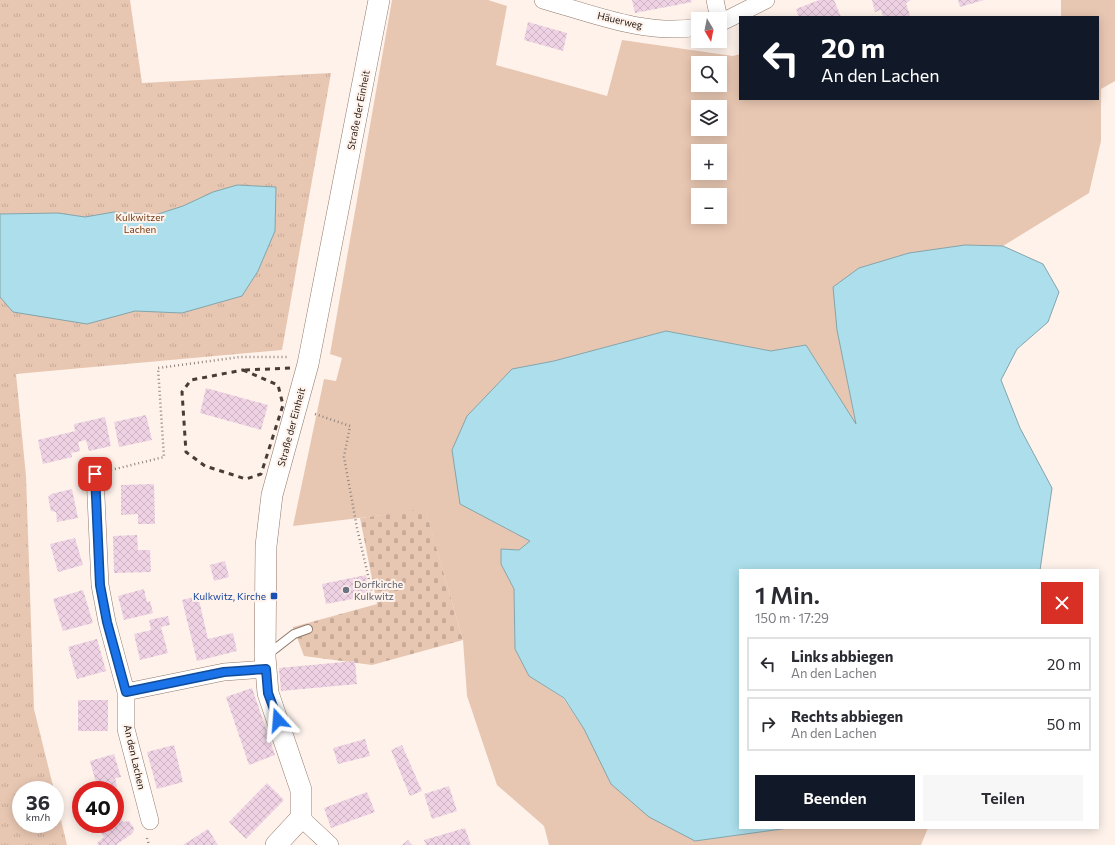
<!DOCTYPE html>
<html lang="de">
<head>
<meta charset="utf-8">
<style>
	:root { --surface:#fff; --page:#f7f7f7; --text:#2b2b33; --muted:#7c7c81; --line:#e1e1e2; --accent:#111827 }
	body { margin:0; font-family:Commissioner,sans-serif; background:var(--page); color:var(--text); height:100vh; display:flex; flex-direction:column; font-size:15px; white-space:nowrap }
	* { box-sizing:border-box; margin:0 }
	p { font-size:13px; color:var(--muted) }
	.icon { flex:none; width:22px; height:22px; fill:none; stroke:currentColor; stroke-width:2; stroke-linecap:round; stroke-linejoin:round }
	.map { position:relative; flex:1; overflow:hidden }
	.drawer { position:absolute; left:739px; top:569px; width:360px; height:260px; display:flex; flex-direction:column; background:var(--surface); border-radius:0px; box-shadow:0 2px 10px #0003 }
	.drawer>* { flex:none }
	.hud { position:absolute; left:739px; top:16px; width:360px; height:84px; border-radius:0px; box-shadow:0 2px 10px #0003; background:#111827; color:#fff; overflow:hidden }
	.needle { width:26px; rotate:170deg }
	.fabs { position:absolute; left:691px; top:12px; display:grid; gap:8px }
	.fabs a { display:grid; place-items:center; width:36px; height:36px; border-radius:0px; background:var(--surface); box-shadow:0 2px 10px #0003; font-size:20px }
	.speed { position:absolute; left:12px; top:781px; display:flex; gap:8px; font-size:20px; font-weight:700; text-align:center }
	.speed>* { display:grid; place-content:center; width:52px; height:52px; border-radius:50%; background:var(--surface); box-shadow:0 2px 10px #0003; line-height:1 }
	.speed small { font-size:10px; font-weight:400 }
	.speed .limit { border:6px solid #d22; background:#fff; color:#111 }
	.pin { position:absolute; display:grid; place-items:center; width:34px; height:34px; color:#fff; margin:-17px; border-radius:8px; box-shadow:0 2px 6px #0006 }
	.me { position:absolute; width:44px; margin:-22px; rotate:341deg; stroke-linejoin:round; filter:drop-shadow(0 0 3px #0008) }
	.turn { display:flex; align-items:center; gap:14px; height:84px; padding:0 16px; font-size:18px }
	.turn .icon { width:52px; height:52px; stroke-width:2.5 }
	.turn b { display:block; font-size:28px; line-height:34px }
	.round { display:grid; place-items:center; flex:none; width:42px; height:42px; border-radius:0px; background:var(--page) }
	.summary { display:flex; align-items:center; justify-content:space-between; height:68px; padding:0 16px }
	h1 { font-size:24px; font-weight:600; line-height:30px }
	.button { display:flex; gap:8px; margin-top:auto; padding:8px 16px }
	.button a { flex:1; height:46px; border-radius:0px; background:var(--accent); color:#fff; font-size:16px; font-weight:600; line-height:46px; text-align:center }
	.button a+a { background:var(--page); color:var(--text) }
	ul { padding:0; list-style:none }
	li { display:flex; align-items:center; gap:12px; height:54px; margin:0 8px 6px; padding:0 8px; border:2px solid var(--line); border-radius:0px }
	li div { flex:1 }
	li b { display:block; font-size:15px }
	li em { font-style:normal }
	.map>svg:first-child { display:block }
</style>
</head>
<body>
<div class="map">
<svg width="1115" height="845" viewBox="0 0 1115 845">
	<defs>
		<pattern id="cemetery-stones" width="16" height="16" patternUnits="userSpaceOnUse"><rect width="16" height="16" fill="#e8c7b2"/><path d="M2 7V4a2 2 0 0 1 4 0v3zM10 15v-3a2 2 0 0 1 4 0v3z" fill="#c7aa98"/></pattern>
		<pattern id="park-tufts" width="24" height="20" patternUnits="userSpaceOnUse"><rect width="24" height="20" fill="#e8c7b2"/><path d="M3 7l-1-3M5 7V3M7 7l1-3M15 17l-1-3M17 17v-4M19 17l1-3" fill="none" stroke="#c7aa98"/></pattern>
		<pattern id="building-cross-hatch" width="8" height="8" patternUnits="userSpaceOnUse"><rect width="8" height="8" fill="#efd3e4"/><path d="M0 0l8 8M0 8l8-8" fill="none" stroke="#cdb5c3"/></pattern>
	</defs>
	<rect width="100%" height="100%" fill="#fef2eb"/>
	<path fill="#e8c7b2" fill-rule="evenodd" d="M392,0H488L507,6L496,65L607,96L622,40L733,56L740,54V99H1098V17H1061V0H1115V81L1101,89V141L1089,193L1003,246L965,245L837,330L856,425L806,345L771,351L666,331L554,361L512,369L461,504L530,541L519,550L501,549V564L514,589L515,649L529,676L563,698L584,729L695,841L789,828H928L921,845H549L544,826L497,785L467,696L463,640L425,510L293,526L324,379L336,381L342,358L330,354ZM698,63H720V85H698ZM698,107H720V129H698ZM698,151H720V173H698ZM698,195H720V217H698Z"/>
	<path fill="url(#cemetery-stones)" d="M425,509L463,640L372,665L304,656L293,627L377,604L360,518Z"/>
	<path fill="url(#park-tufts)" d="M0,0H130L142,83L331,73L282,350L16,374L26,476L34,709L54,790H21V824H55V795L67,845H0Z"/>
	<path fill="#acdfeb" stroke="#84a4ab" d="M237,185L276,187L275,231L258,271L242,296L182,313L135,311L87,324L13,312L0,297V214L58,213L85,217L114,212L155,215L183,206L213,192Z
		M965,245L1003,246L1043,264L1059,292L1048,322L1017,349L1001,380L1020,428L1052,488L1040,570H740V828H789L695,841L649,817L611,784L584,729L564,698L529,676L515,649L514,589L501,564V549L519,550L530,541L460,504L452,450L467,416L512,369L554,361L666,331L771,351L806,345L856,424L837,330L833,287L859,268L909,253Z"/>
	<path fill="url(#building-cross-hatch)" d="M632,0H691L692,2L635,13Z
		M819,0H834L841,17H799L796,9Z
		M872,0H911L906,3L910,16L883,17L881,10L875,12Z
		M958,0H984L960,7Z
		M528,22L567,33L563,51L524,40Z
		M206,388L268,405L261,430L200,413Z
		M146,415L152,440L119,447L114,422Z
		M105,417L111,446L89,451L86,440L78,442L80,451L71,453L72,457L43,464L38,440L75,431L74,424Z
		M154,484L155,524H138V514L121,515V485Z
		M72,489L78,518L57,522L56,512L51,511L48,497L51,494Z
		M137,535L138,550H150L151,572L114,573L113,536Z
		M75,538L83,565L58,572L50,544Z
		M225,561L229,577L214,581L210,565Z
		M366,575L369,596L326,604L322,584Z
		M144,589L147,602L150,601L153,613L124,620L118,596Z
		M83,590L93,623L63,631L53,599Z
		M198,596L208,639L233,633L237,651L197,661L182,600Z
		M168,616L170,625L161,627L168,653L140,660L134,634L151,630L149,620Z
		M97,639L106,671L77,679L68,647Z
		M355,661L357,684L281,691L279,668Z
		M252,688L275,755L249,765L226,697Z
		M78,700H108V731H78Z
		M365,739L370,756L338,764L333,748Z
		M174,745L183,782L157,789L147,752Z
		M402,745L422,791L410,796L391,750Z
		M114,754L121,777L115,778L117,787L98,790L90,761Z
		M267,783L284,800L246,839L229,822Z
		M449,786L457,811L432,819L424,794Z
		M367,792L375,812L331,828L324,808Z
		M115,809L123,822L129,821L134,828L133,833L116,845H98L97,843L104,837L95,825L115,824Z
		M465,828L471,845H426L424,840Z
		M208,829L218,845H183Z
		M408,840L412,845H402Z"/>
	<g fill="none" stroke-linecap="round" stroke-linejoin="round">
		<defs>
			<path id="service" d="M267,655L294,634L308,629"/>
			<path id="minor" d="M543,0C593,14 646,36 698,27
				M715,0L719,19
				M720,23L766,0
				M95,474L100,585L107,622L126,692V729L150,821
				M126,692L224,672L266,669
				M301,818L330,845"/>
			<path id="tertiary" d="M276,845L301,818V790L268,693L265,657L266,546L272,495L308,364L379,0"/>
		</defs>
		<use href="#service" stroke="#917869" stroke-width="10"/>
		<use href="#minor" stroke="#917869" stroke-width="18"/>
		<use href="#tertiary" stroke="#917869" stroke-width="22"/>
		<path stroke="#8f847d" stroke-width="2.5" stroke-dasharray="1 3" stroke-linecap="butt" d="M315,414L350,426L344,457L357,528L374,601
			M111,470L164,457L158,368L240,357H289
			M147,838L149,845"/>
		<use href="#service" stroke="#fff" stroke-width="8"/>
		<use href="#minor" stroke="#fff" stroke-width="17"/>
		<use href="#tertiary" stroke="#fff" stroke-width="21"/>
		<path stroke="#473d36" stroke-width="3" stroke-dasharray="5 5" stroke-linecap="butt" d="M243,370L278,385L283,405L261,474L246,479L205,466L186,452L182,392L191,380Z
			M245,370L292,368"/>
	</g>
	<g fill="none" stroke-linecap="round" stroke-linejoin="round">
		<defs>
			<path id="route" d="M95,474L100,585L107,622L126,692L224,672L266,669L268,693L278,720"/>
		</defs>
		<use href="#route" stroke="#114b97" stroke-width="10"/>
		<use href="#route" stroke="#1a73e8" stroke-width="7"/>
	</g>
	<circle fill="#6b7280" stroke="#fef2eb" stroke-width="1.5" cx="346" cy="590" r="4"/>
	<rect fill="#1a4fb4" stroke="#fef2eb" stroke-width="1.5" x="270" y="592" width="8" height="8" rx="2"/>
	<g text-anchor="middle" stroke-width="4" stroke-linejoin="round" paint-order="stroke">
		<g font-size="10" fill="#251c15" stroke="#fef2eb">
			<text transform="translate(620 20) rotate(13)" y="4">Häuerweg</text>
			<text transform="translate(358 110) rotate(-79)" y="4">Straße der Einheit</text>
			<text transform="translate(291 427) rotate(-75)" y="4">Straße der Einheit</text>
			<text transform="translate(135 757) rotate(77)" y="4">An den Lachen</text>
		</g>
		<g font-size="10" fill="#74421e" stroke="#fef2eb">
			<text x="140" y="221">Kulkwitzer<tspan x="140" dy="12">Lachen</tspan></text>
		</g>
		<g font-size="10" fill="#5b616d" stroke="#fef2eb" text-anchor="start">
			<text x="354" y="588">Dorfkirche<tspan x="354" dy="12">Kulkwitz</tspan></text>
		</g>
		<g font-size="10" fill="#164399" stroke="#fef2eb" text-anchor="end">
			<text x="266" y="600">Kulkwitz, Kirche</text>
		</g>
	</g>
</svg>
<div class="fabs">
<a><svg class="needle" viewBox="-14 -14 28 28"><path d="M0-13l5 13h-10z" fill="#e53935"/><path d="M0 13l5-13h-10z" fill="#7c7c81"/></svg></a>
<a><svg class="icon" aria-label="search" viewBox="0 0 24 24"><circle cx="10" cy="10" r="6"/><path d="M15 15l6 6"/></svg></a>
<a><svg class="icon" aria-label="layers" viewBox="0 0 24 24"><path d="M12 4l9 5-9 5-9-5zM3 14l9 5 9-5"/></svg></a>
<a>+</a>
<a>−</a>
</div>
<div class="speed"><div>36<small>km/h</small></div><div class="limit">40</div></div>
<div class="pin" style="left:95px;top:474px;background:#d93025"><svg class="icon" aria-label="arrive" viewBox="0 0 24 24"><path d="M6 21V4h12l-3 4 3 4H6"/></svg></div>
<svg class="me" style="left:278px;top:720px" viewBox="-20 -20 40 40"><path d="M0-17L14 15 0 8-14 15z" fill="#1a73e8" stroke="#fff" stroke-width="4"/></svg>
<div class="hud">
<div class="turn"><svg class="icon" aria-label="left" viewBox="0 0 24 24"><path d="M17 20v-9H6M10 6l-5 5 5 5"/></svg><div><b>20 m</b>An den Lachen</div></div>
</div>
<section class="drawer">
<div class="summary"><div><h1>1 Min.</h1><p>150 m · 17:29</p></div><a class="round" style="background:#d93025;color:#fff"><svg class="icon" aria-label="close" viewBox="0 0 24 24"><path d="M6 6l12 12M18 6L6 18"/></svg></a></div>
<ul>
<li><svg class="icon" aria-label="left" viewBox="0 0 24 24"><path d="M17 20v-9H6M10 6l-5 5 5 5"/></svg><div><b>Links abbiegen</b><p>An den Lachen</p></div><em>20 m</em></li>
<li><svg class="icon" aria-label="right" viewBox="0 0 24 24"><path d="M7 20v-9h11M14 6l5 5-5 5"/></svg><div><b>Rechts abbiegen</b><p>An den Lachen</p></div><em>50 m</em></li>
</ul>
<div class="button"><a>Beenden</a><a>Teilen</a></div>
</section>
</div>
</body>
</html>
